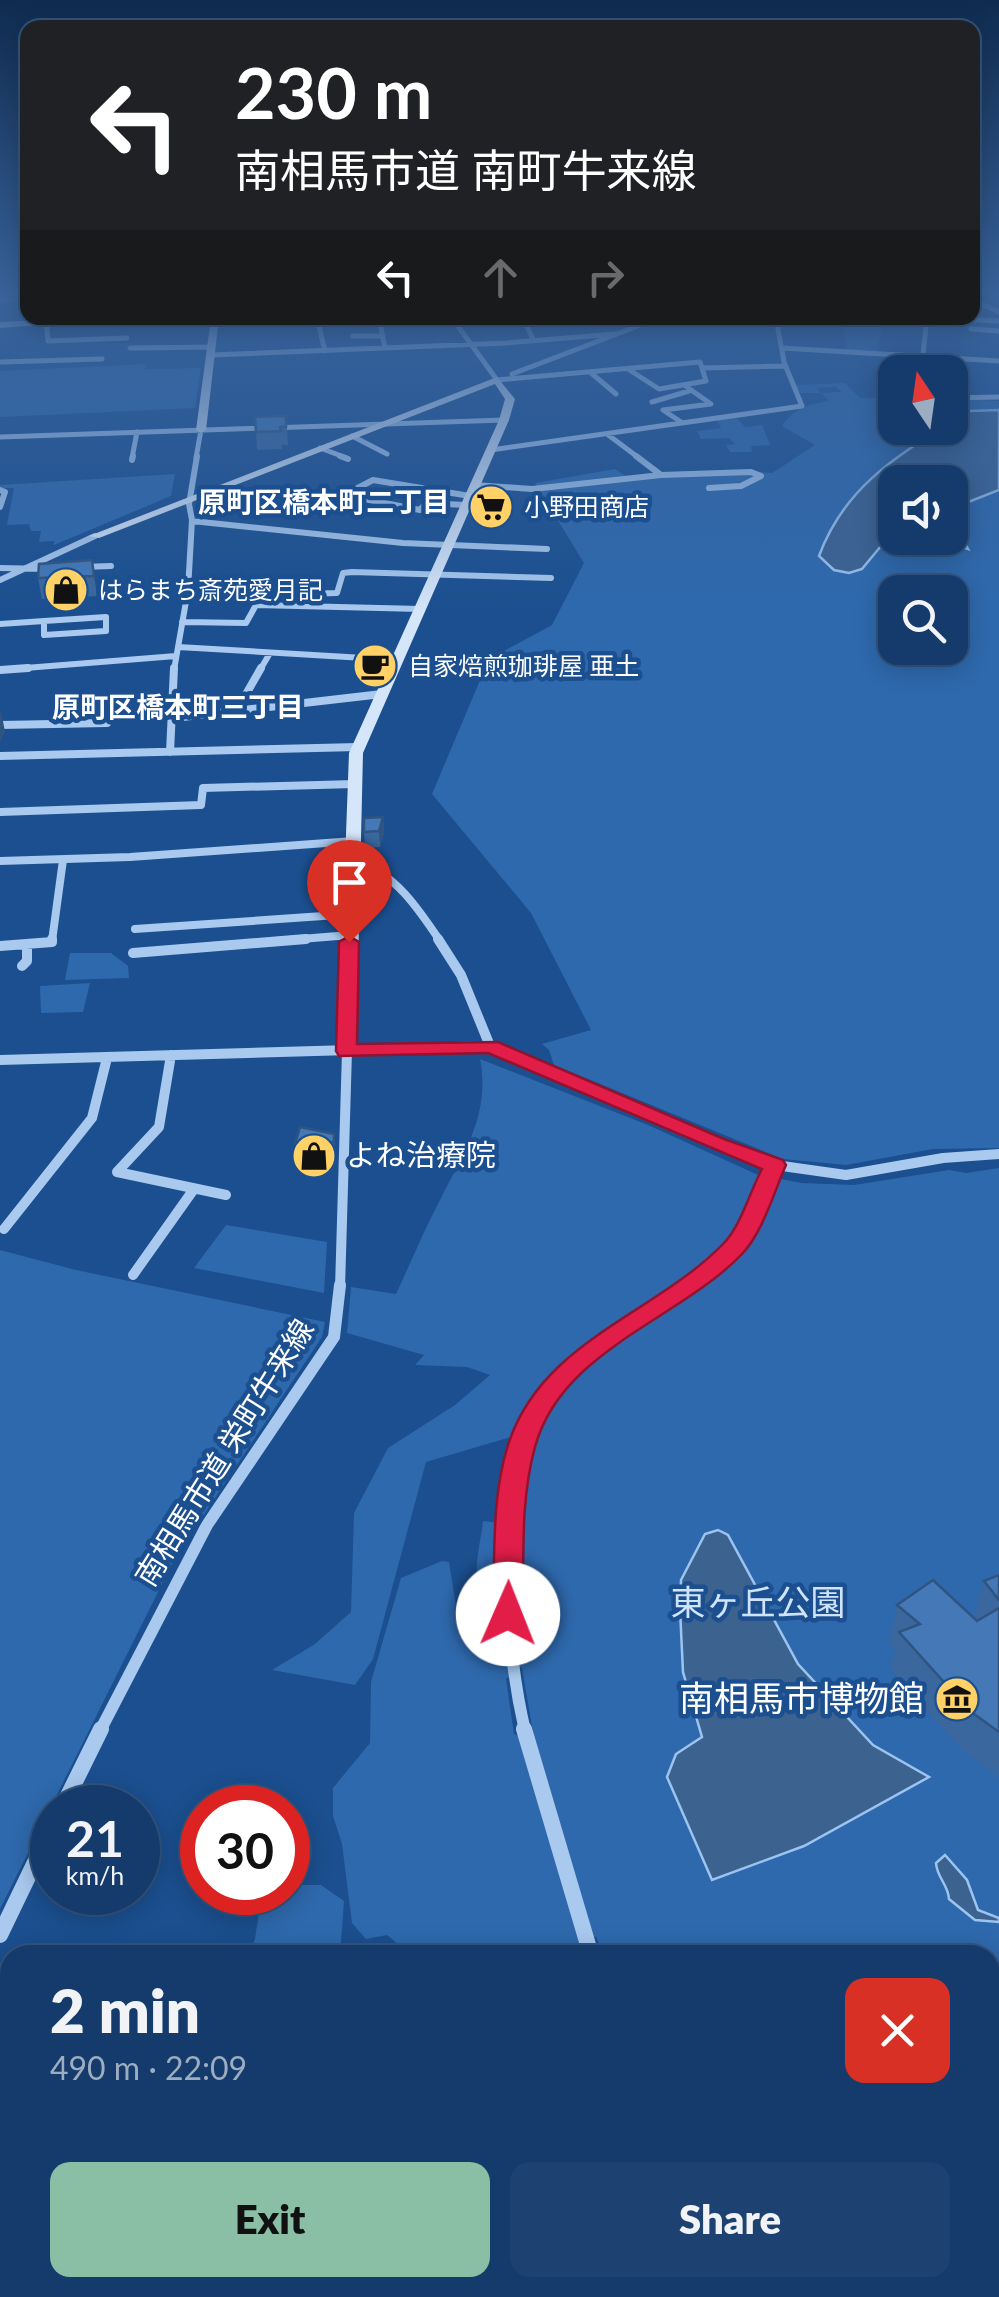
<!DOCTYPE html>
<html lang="en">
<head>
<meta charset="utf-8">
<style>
	:root { --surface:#143b6b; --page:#1d4271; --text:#f1f3f6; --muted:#9dadc1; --line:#33557e; --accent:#8abfa5 }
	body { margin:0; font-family:Lato,"Noto Sans JP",sans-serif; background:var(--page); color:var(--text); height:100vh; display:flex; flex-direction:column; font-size:38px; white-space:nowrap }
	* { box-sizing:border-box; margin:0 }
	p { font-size:32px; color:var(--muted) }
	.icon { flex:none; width:55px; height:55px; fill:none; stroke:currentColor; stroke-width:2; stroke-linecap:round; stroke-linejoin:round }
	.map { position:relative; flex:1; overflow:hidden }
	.side { position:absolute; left:0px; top:1945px; width:1000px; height:352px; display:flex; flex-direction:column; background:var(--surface); border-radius:30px 30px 0 0; box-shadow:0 5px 25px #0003,0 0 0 2px var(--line) }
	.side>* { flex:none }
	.hud { position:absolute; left:20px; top:20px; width:960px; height:305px; border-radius:20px; box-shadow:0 5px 25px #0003,0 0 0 2px var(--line); background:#202124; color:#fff; overflow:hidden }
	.needle { width:65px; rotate:347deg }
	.tools { position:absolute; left:878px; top:355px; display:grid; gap:20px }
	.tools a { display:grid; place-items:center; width:90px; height:90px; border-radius:20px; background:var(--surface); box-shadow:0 5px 25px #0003,0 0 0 2px var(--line); font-size:50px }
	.speed { position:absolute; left:30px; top:1785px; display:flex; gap:20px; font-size:50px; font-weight:700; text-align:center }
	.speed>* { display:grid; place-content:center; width:130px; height:130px; border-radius:50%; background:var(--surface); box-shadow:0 5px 25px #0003,0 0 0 2px var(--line); line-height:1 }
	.speed small { font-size:25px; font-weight:400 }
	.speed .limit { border:15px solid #d22; background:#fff; color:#111 }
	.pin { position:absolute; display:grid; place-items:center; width:85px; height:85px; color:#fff; margin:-102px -42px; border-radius:50% 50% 50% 0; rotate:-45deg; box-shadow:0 0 10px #0007 }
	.pin .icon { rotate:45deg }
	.me { position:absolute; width:110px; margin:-55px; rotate:1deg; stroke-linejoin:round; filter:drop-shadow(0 0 8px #0008) }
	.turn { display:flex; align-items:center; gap:35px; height:210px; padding:0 50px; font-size:45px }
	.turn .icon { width:130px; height:130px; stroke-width:2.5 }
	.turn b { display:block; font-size:70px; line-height:85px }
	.lanes { display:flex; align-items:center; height:95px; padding:0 50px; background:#0003; justify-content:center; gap:50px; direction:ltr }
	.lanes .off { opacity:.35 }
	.round { display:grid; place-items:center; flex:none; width:105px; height:105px; border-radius:20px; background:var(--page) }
	.summary { display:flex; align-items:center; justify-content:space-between; height:170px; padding:0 50px }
	h1 { font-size:60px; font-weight:800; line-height:75px }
	.button { display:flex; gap:20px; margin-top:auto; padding:20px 50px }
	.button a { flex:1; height:115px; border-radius:20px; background:var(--accent); color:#111; font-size:40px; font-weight:800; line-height:115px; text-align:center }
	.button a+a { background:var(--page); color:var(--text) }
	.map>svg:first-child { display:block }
</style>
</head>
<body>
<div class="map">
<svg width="999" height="2297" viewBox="0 0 999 2297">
	<rect width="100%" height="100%" fill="#1b4f8f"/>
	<path fill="#2e69ad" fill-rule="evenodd" d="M842,322L882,324L877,353L847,351Z
		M146,364L145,369L201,368L195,408L0,417V371Z
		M845,383L860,398H895V428H950V398L999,401V1148L933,1149L846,1165L783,1159L554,1065L549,1050L542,1044L591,1030L531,913L432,794L489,659L552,625L584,563L535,483L615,469L627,477L737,470L772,473L815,445L782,426C795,408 808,404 829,401L822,393L841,392L836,387L817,388L821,393H800L794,385ZM895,482H950V538H895ZM895,592H950V648H895Z
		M737,418L745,427L762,425L770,445L751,446L752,452H730L726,445L735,444L729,438L701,439L697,431L721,428L717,420Z
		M175,474L171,496L54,545V541L39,542L41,531H31L29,524L7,525L14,488H0V485Z
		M70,953H111L128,966L129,978L65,980Z
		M90,983L83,1012L41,1013L40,986Z
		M480,1059L648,1125L756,1174L801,1183L854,1185L949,1170L966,1173L999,1168V2297H343L346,2288H990V1955H603L596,1936L580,1955H411L387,1935L366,1939L352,1923L342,1844L333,1816V1788L370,1743L371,1682L401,1578L442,1561L449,1562L456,1606L521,1664C518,1632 482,1612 477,1579C475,1562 481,1539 483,1521L519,1525L520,1498L532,1438L556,1394L542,1390L514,1436L426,1462L373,1659L355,1685L272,1670L315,1644L351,1612L354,1513L388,1448L455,1405L490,1375L467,1367L415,1365L424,1355L347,1333L351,1287L396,1294C411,1262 424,1230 440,1200C463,1154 491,1114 480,1059ZM521,1667L522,1668L535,1744L514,1734L506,1679Z
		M226,1225L327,1242L324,1293L194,1268Z
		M0,1250L76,1270L325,1322L322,1337L175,1558L0,1909Z
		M288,1885H321L344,1901L340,1955H248L255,1939L262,1893L288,1892Z
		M206,2288H333L330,2297H202Z"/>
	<path fill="#3c6290" stroke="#9cc4f0" stroke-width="2.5" d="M999,410V490L953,508L952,518L968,549L938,538H950V482H895V529L862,569L849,573L834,570L819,556C847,480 908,450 969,411Z
		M718,1530L728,1535L798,1664L873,1745L929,1777L804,1846L712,1880L667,1777L676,1754L702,1737L683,1672L680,1609L681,1580L705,1534Z
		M945,1855L967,1880L978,1910L999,1918V1922L975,1920L949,1899C948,1884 937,1878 936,1863Z"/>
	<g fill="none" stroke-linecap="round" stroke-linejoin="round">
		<path stroke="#a9c9ee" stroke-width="5" d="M0,300L28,299
			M46,318L48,341L127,338
			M317,318L325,351
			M379,318L385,348
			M452,318L497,380
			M523,318L534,341
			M936,318L999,321
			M971,329L999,331
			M353,336H383
			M130,348L212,347
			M782,348L999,361
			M211,355L506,343L615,334
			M0,362L102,359
			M628,369L659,389L706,381L702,368L784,366
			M590,372L616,394
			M921,372L927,318
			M512,374L659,318
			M497,380L700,362L702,368
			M950,398L999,397
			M652,402L689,391
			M681,422L663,410L711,404L684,385
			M607,434L639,458
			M352,436L387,454
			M0,437L504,420
			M320,448L347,458
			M491,450L802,406L784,362L776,318
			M132,458L137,432
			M196,458L201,430"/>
		<path stroke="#a9c9ee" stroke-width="6" d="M340,456L348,459
			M132,460L133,456
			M661,475L751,472L761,476L741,486L709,488
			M474,485L532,489L661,475L636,456
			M0,490L5,492L0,507
			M466,505L426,503L420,510L344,495L373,480L470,496
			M192,521L403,543L547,549
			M81,567L111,566
			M0,568L49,569
			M0,580L95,536
			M299,594L337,593L343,573L352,572L551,578
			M106,617V631L44,635V621Z
			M182,622L246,623L256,605L421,609
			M0,624L44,621
			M178,647L398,660
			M0,670L176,656
			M174,670L188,590L192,520L189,504L197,456
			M260,670L270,653"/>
		<path stroke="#a9c9ee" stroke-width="8" d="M0,670L28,668
			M237,710L261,668
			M174,718L382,694
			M0,725L107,723
			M170,752L174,668
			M0,756L358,747
			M0,812L201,805L203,788L355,784
			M354,860C394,872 418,908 440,941
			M0,861L130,857L354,841
			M135,929L352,914
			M52,941L63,860
			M276,941L350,935"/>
		<path stroke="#a9c9ee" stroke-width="10" d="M438,939L461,975L490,1046
			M0,946L52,942V939
			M133,953L306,939
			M22,966L27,961V945
			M171,1055L159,1127L117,1172L226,1195
			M0,1060L490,1046L775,1165L846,1175L943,1158L999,1154
			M4,1229L92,1118L107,1058
			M133,1275L194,1189
			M340,1288L347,1051
			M686,1288L736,1245L775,1165"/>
		<path stroke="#a9c9ee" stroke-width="12" d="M100,1731L207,1525L334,1337L340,1285
			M525,1731C507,1653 497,1525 521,1448C526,1429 543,1404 555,1387C587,1343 644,1315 689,1285"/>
		<path stroke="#a9c9ee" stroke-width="16" d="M524,1729L591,1955
			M62,1808L101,1729
			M0,1935L52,1827
			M615,2288V2297"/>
		<path fill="#d6e6fa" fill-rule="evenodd" d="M972,297L999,309V315L972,302Z
			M94,318H137L0,328V322Z
			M211,318H219L206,430L201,433L196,430Z
			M497,377L515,399L509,420L363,753L356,1051L347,1057L338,1051L349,753L499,420L505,399L495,384L99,538L89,536Z"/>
	</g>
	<path fill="#3a679d" d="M133,318H159L160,325L134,326Z
		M286,416L288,445H282V449L257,450L256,432Z
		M92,560L97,596L42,599L38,578Z
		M383,817L384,833L380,847L365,848L364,832Z
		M334,1134L335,1160L296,1162L295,1144Z
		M999,1575V1777L960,1748L891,1669L895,1648L889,1642L897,1605L974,1618L984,1581Z"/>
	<path fill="#305480" d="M1,710L5,732L0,742V711Z
		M383,817L384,833L380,847L379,831Z"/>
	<path fill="#4478b7" stroke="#305480" stroke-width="2.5" d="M286,416V427H280L281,431L256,432L255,417Z
		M92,560L94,576L38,578L39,564Z
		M383,817L379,831L364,832V818Z
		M300,1127L334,1134V1142L295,1144Z
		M999,1575V1600L984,1581Z
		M933,1580L977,1621L999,1608V1732L970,1711L899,1632L920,1624L897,1605Z"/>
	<linearGradient id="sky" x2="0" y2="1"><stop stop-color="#0f2b4f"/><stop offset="0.48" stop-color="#39639b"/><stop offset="1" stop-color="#39639b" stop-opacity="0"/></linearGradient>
	<rect width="999" height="613" fill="url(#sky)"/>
	<path fill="#e11d48" stroke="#92132f" stroke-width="2.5" d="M349,936L359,942L357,1044L498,1042L724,1139L783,1160L786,1165C774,1192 763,1232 742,1254C679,1320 561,1350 535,1447C520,1501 524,1559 523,1614L519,1623L508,1626L497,1623L493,1614C495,1559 491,1498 508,1445C541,1341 654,1315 723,1244C741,1226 750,1191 762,1169L488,1053L339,1056L336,1051L339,942Z"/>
	<defs>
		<symbol id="supermarket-disc" viewBox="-11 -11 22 22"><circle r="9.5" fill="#ffd166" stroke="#1b4f8f"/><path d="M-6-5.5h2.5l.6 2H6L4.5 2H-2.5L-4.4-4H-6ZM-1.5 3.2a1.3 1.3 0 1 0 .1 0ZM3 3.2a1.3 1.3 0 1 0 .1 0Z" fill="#111"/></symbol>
		<symbol id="shop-disc" viewBox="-11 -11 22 22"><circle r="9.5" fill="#ffd166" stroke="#1b4f8f"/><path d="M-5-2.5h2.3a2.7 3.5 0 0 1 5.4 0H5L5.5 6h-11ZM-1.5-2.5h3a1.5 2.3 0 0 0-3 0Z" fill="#111"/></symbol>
		<symbol id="cafe-disc" viewBox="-11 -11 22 22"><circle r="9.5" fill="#ffd166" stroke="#1b4f8f"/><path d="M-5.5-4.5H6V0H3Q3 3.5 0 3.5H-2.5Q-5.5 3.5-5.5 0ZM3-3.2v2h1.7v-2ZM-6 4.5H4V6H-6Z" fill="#111"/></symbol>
		<symbol id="museum-disc" viewBox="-11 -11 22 22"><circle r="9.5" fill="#ffd166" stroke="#1b4f8f"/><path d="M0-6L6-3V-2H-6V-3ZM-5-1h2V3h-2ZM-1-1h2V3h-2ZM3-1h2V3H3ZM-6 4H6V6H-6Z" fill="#111"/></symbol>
	</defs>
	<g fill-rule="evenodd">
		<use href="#supermarket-disc" x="466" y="482" width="50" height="50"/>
		<use href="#shop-disc" x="41" y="565" width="50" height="50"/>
		<use href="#cafe-disc" x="350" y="641" width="50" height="50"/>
		<use href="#shop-disc" x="289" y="1131" width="50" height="50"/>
		<use href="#museum-disc" x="932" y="1674" width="50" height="50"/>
	</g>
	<g text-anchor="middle" stroke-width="9" stroke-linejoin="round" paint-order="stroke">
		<g font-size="25" fill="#fff" stroke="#1b4f8f" text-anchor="start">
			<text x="524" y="516">小野田商店</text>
			<text x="98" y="599">はらまち斎苑愛月記</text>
			<text x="408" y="675">自家焙煎珈琲屋 亜土</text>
		</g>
		<g font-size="28" font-weight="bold" fill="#fff" stroke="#1b4f8f">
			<text x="324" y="512">原町区橋本町二丁目</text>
			<text x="178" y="717">原町区橋本町三丁目</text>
		</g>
		<g font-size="30" fill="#fff" stroke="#1b4f8f" text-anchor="start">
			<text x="346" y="1166">よね治療院</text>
		</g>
		<g font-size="30" fill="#fff" stroke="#1b4f8f">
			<text transform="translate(225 1453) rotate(-58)" y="10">南相馬市道 栄町牛来線</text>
		</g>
		<g font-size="35" fill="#cfe3fa" stroke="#1b4f8f">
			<text x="758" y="1615">東ヶ丘公園</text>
		</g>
		<g font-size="35" fill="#fff" stroke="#1b4f8f" text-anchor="end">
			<text x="924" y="1711">南相馬市博物館</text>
		</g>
	</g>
</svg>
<div class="tools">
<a><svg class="needle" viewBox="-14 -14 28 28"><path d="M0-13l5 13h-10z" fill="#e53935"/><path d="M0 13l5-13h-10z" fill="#9dadc1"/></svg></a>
<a><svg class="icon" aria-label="sound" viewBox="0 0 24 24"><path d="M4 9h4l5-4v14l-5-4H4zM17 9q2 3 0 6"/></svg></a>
<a><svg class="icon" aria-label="search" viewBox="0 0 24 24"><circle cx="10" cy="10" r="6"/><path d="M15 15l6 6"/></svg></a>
</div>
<div class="speed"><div>21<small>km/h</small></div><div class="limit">30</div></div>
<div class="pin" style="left:349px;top:942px;background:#d93025"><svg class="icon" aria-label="arrive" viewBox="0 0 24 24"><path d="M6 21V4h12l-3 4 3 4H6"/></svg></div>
<svg class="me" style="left:508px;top:1614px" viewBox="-20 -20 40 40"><circle r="19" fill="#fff"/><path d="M0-13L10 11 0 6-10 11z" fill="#e11d48"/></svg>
<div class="hud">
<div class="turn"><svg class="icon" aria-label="left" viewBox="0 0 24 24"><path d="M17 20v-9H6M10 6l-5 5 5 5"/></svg><div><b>230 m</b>南相馬市道 南町牛来線</div></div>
<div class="lanes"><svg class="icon" aria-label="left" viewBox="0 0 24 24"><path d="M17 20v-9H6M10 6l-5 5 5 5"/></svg><svg class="icon off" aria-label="ahead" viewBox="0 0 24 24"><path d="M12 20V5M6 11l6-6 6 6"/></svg><svg class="icon off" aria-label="right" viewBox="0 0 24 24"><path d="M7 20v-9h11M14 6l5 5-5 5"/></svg></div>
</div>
<section class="side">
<div class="summary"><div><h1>2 min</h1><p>490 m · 22:09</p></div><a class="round" style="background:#d93025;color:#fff"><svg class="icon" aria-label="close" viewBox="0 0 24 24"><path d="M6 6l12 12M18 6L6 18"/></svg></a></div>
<div class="button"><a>Exit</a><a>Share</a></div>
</section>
</div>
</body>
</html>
